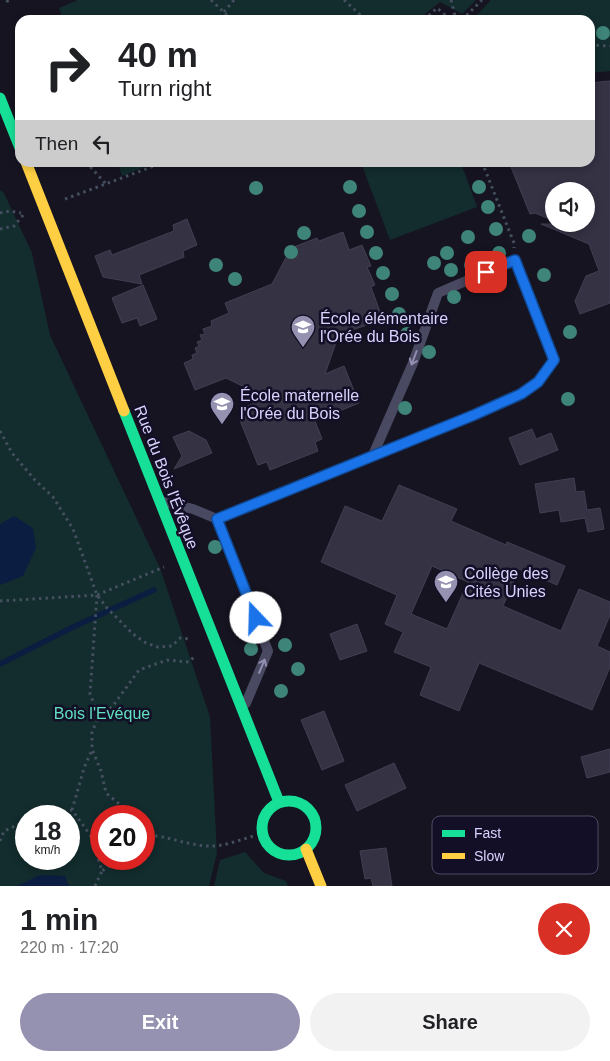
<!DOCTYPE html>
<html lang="en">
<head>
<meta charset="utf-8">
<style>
	:root { --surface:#fff; --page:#f2f2f2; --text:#202124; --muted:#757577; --accent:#9591b1 }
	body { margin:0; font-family:Arial,sans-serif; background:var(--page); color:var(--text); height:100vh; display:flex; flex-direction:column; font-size:19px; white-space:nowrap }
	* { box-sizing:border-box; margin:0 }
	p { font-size:16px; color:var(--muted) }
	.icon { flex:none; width:28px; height:28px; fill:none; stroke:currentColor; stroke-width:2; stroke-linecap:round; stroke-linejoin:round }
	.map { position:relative; height:886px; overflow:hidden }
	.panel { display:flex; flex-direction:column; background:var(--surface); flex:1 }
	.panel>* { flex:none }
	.banner { position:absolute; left:15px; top:15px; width:580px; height:152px; border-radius:15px; box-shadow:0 2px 8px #0003; background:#fff; color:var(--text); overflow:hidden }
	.controls { position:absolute; left:545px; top:182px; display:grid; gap:10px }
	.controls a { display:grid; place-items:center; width:50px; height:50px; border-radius:50%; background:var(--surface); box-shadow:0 2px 8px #0003; font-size:25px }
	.speed { position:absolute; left:15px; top:805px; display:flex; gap:10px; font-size:25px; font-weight:700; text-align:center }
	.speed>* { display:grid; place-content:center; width:65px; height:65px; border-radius:50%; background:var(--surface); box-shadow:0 2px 8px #0003; line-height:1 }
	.speed small { font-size:12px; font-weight:400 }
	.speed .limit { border:8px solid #d22; background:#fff; color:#111 }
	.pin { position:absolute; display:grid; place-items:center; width:42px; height:42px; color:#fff; margin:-21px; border-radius:10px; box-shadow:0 2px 8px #0006 }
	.me { position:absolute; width:55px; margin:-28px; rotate:339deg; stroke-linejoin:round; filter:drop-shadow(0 0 4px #0008) }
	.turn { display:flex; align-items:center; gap:18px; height:105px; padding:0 20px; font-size:22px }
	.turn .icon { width:65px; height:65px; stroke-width:2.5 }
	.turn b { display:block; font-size:35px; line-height:42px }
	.then { display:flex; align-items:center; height:48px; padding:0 20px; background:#0003; gap:10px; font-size:19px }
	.round { display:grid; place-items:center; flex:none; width:52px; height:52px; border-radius:26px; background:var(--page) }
	.headline { display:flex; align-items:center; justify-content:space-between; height:85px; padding:0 20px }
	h1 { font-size:30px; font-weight:800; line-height:38px }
	.action { display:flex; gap:10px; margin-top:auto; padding:10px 20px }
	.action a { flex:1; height:58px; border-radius:30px; background:var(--accent); color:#fff; font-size:20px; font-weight:800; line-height:58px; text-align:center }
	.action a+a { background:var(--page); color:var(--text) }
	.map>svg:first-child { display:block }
</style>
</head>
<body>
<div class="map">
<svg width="610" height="886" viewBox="0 0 610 886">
	<rect width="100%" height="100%" fill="#161421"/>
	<path fill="#132c2d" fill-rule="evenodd" d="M78,0H476L462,14L440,2L420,18L408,20H63L59,8Z
		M491,0H610V71L590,73V20H472Z
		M118,163H154L122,176Z
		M361,163H461L477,207L390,240Z
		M0,190L4,193L32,253L50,335L160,568L210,717L217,853L209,886H0ZM26,816H69V859H26ZM101,816H144V859H101Z
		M245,852L264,873L286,881L288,886H214L220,860Z"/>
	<path fill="#0b1e41" d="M14,516L33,528L36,548L23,576L0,585V524Z
		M40,875L65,876L69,886H17Z"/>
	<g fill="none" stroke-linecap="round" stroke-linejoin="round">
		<path stroke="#0b1e41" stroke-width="5.5" d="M0,664L73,627L154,590"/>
	</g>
	<path fill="#343243" stroke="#433f54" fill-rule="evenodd" d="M610,81V303L580,314L575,301L586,276L599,271L589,244L541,224H586V191H554V221L535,213L530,214L509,162H590V83Z
		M187,219L197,245L183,251L184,257L139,275L142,284L103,277L95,256L110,250L112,255L174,231L173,225Z
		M343,232L349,250L362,245L371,266L367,267L375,285L371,287L383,320L339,334L325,374L344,366L359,403L315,421L322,439L315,442L318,451L270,470L267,462L258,465L239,418L248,415L245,407L267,398L226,378L195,390L184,363L193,359L192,355L197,353L195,348L199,346L197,342L202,340L200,335L205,334L203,329L212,326L211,321L229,313L225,303L272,284L291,248L317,238L319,241Z
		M143,285L157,319L140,326L137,318L122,323L112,298Z
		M532,429L536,439L551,433L558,450L520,465L509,438Z
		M189,431L206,440L212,453L174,469L182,456L173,437Z
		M574,478L576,492L584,491L587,510L600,508L604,529L588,532L585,518L561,522L559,510L540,513L535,484Z
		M399,485L457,509L451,521L506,545L507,542L565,566L557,585L519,569L503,606L561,631L579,589L610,602V615L597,646L610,652V667L592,710L479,663L459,711L420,695L431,667L394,652L403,632L385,624L397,595L321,562L345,506L382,521ZM432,566L468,582L447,629L411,614Z
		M357,624L367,651L340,660L330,634Z
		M324,711L344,761L322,770L301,720Z
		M610,749V772L587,778L581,757Z
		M394,763L406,788L357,811L345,785Z
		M386,848L392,886H373L371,878L365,879L360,851Z"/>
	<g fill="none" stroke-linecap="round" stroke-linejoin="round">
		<path stroke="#44505f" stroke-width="3" stroke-dasharray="2.5 4" stroke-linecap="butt" d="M7,0L9,6
			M211,0L232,20
			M344,0L366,20
			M451,0L456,20
			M224,12L234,0
			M424,20L437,8L451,20
			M462,20L482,0
			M590,45L610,46
			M86,162L106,184
			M482,162L514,243V248
			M65,199L165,162
			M0,213L10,211L21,213
			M0,229L14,226L24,214
			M0,431L12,453L35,480L53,497L73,529L97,595L107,608L133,634L146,643L158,647L172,646L180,638L190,639
			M97,595L90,694L99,716
			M0,601L97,595L164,567
			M72,810L84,768L92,750
			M38,816L72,810L91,836L102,871L119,859
			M134,816L106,793L101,771L92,749V732L99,716L112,707L139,670L167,660L189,662L196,655
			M144,827L150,835
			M144,840L150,835C169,837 188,845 208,846C223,847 239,840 254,836
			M0,841L4,831L26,821
			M95,886L102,871"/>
		<path stroke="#4a4962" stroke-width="10" d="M165,502L193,509L217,519L224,537L268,651L246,703
			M217,519L474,415L521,394L538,382L554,360L515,260L438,293L413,363L373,455"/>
		<path stroke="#16e098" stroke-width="11" d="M0,98L20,148
			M124,411L279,802
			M262 828a27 27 0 1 1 54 0a27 27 0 1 1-54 0Z"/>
		<path stroke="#ffcf43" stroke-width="11" d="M26,162L124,411
			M306,849L321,886"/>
	</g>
	<g fill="#3e8478">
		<circle cx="603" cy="33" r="7"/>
		<circle cx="350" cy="187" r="7"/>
		<circle cx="479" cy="187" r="7"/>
		<circle cx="256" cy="188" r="7"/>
		<circle cx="488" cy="207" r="7"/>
		<circle cx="359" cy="211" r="7"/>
		<circle cx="496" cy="229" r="7"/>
		<circle cx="367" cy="232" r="7"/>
		<circle cx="304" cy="233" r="7"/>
		<circle cx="529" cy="236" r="7"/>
		<circle cx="468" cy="237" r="7"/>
		<circle cx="291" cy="252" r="7"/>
		<circle cx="376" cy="253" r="7"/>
		<circle cx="447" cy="253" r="7"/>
		<circle cx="499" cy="253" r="7"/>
		<circle cx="434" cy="263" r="7"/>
		<circle cx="216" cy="265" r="7"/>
		<circle cx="471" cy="265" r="7"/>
		<circle cx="451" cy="270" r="7"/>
		<circle cx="383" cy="273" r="7"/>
		<circle cx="544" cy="275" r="7"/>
		<circle cx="235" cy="279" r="7"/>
		<circle cx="392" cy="294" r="7"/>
		<circle cx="454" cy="297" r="7"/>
		<circle cx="399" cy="314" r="7"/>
		<circle cx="570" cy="332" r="7"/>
		<circle cx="407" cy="334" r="7"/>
		<circle cx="429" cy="352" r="7"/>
		<circle cx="568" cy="399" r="7"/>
		<circle cx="405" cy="408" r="7"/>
		<circle cx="215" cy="547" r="7"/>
		<circle cx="285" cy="645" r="7"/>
		<circle cx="251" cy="649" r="7"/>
		<circle cx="298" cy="669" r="7"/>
		<circle cx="281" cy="691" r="7"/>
	</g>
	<defs><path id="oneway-shaft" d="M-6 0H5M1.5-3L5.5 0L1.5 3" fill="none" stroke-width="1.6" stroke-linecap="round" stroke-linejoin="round" transform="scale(1.25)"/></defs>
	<g stroke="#928eb0">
		<use href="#oneway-shaft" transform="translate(414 358) rotate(111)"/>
		<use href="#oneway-shaft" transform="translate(262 666) rotate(-67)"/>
	</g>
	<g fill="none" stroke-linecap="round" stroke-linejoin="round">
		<defs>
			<path id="route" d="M256,618L217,519L474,415L521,394L538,382L554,360L515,260L486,272"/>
		</defs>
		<use href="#route" stroke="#114b97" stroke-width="12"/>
		<use href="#route" stroke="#1a73e8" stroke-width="9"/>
	</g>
	<defs>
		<symbol id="school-pin" viewBox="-11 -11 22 30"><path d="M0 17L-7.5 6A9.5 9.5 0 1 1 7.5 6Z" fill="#9591b1" stroke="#130f26"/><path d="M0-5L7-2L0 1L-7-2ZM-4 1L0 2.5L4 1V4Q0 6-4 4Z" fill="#fff"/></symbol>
	</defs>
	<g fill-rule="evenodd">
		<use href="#school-pin" x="289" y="313" width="28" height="38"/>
		<use href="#school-pin" x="208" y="390" width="28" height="38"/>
		<use href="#school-pin" x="432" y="568" width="28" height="38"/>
	</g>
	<g text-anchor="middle" stroke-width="5" stroke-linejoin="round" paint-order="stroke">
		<g font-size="16" fill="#d9d4ff" stroke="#130f26" text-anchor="start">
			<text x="320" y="324">École élémentaire<tspan x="320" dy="18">l'Orée du Bois</tspan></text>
			<text x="240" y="401">École maternelle<tspan x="240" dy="18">l'Orée du Bois</tspan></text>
			<text x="464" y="579">Collège des<tspan x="464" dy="18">Cités Unies</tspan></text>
		</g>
		<g font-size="16" fill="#d9d4ff" stroke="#130f26">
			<text transform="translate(167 477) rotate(69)" y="6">Rue du Bois l'Évêque</text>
		</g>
		<g font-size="16" fill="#5fe0c0" stroke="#130f26">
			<text x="102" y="719">Bois l'Evéque</text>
		</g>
	</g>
	<rect x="432" y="816" width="166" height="58" rx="8" fill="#130f26" stroke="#4e4a67" stroke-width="1"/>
	<rect x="442" y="830" width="23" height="7" fill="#16e098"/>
	<rect x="442" y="853" width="23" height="6" fill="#ffcf43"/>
	<g font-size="14" fill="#d9d4ff">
		<text x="474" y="838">Fast</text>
		<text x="474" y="861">Slow</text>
	</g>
</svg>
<div class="controls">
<a><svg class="icon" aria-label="sound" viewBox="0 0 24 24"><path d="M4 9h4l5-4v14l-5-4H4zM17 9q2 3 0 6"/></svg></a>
</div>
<div class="speed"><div>18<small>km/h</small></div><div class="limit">20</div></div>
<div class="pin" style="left:486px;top:272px;background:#d93025"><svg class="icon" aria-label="arrive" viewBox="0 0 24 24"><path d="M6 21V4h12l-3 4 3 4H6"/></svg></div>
<svg class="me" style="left:256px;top:618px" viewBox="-20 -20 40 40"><circle r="19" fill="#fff"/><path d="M0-13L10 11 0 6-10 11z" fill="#1a73e8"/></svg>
<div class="banner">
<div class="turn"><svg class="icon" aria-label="right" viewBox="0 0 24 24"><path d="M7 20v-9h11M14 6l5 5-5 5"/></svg><div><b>40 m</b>Turn right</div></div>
<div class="then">Then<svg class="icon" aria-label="left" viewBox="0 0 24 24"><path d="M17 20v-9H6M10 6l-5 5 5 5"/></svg></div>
</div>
</div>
<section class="panel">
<div class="headline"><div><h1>1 min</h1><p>220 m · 17:20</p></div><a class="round" style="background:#d93025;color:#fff"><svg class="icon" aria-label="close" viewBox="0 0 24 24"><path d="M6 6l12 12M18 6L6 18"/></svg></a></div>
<div class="action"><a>Exit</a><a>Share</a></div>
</section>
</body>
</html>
